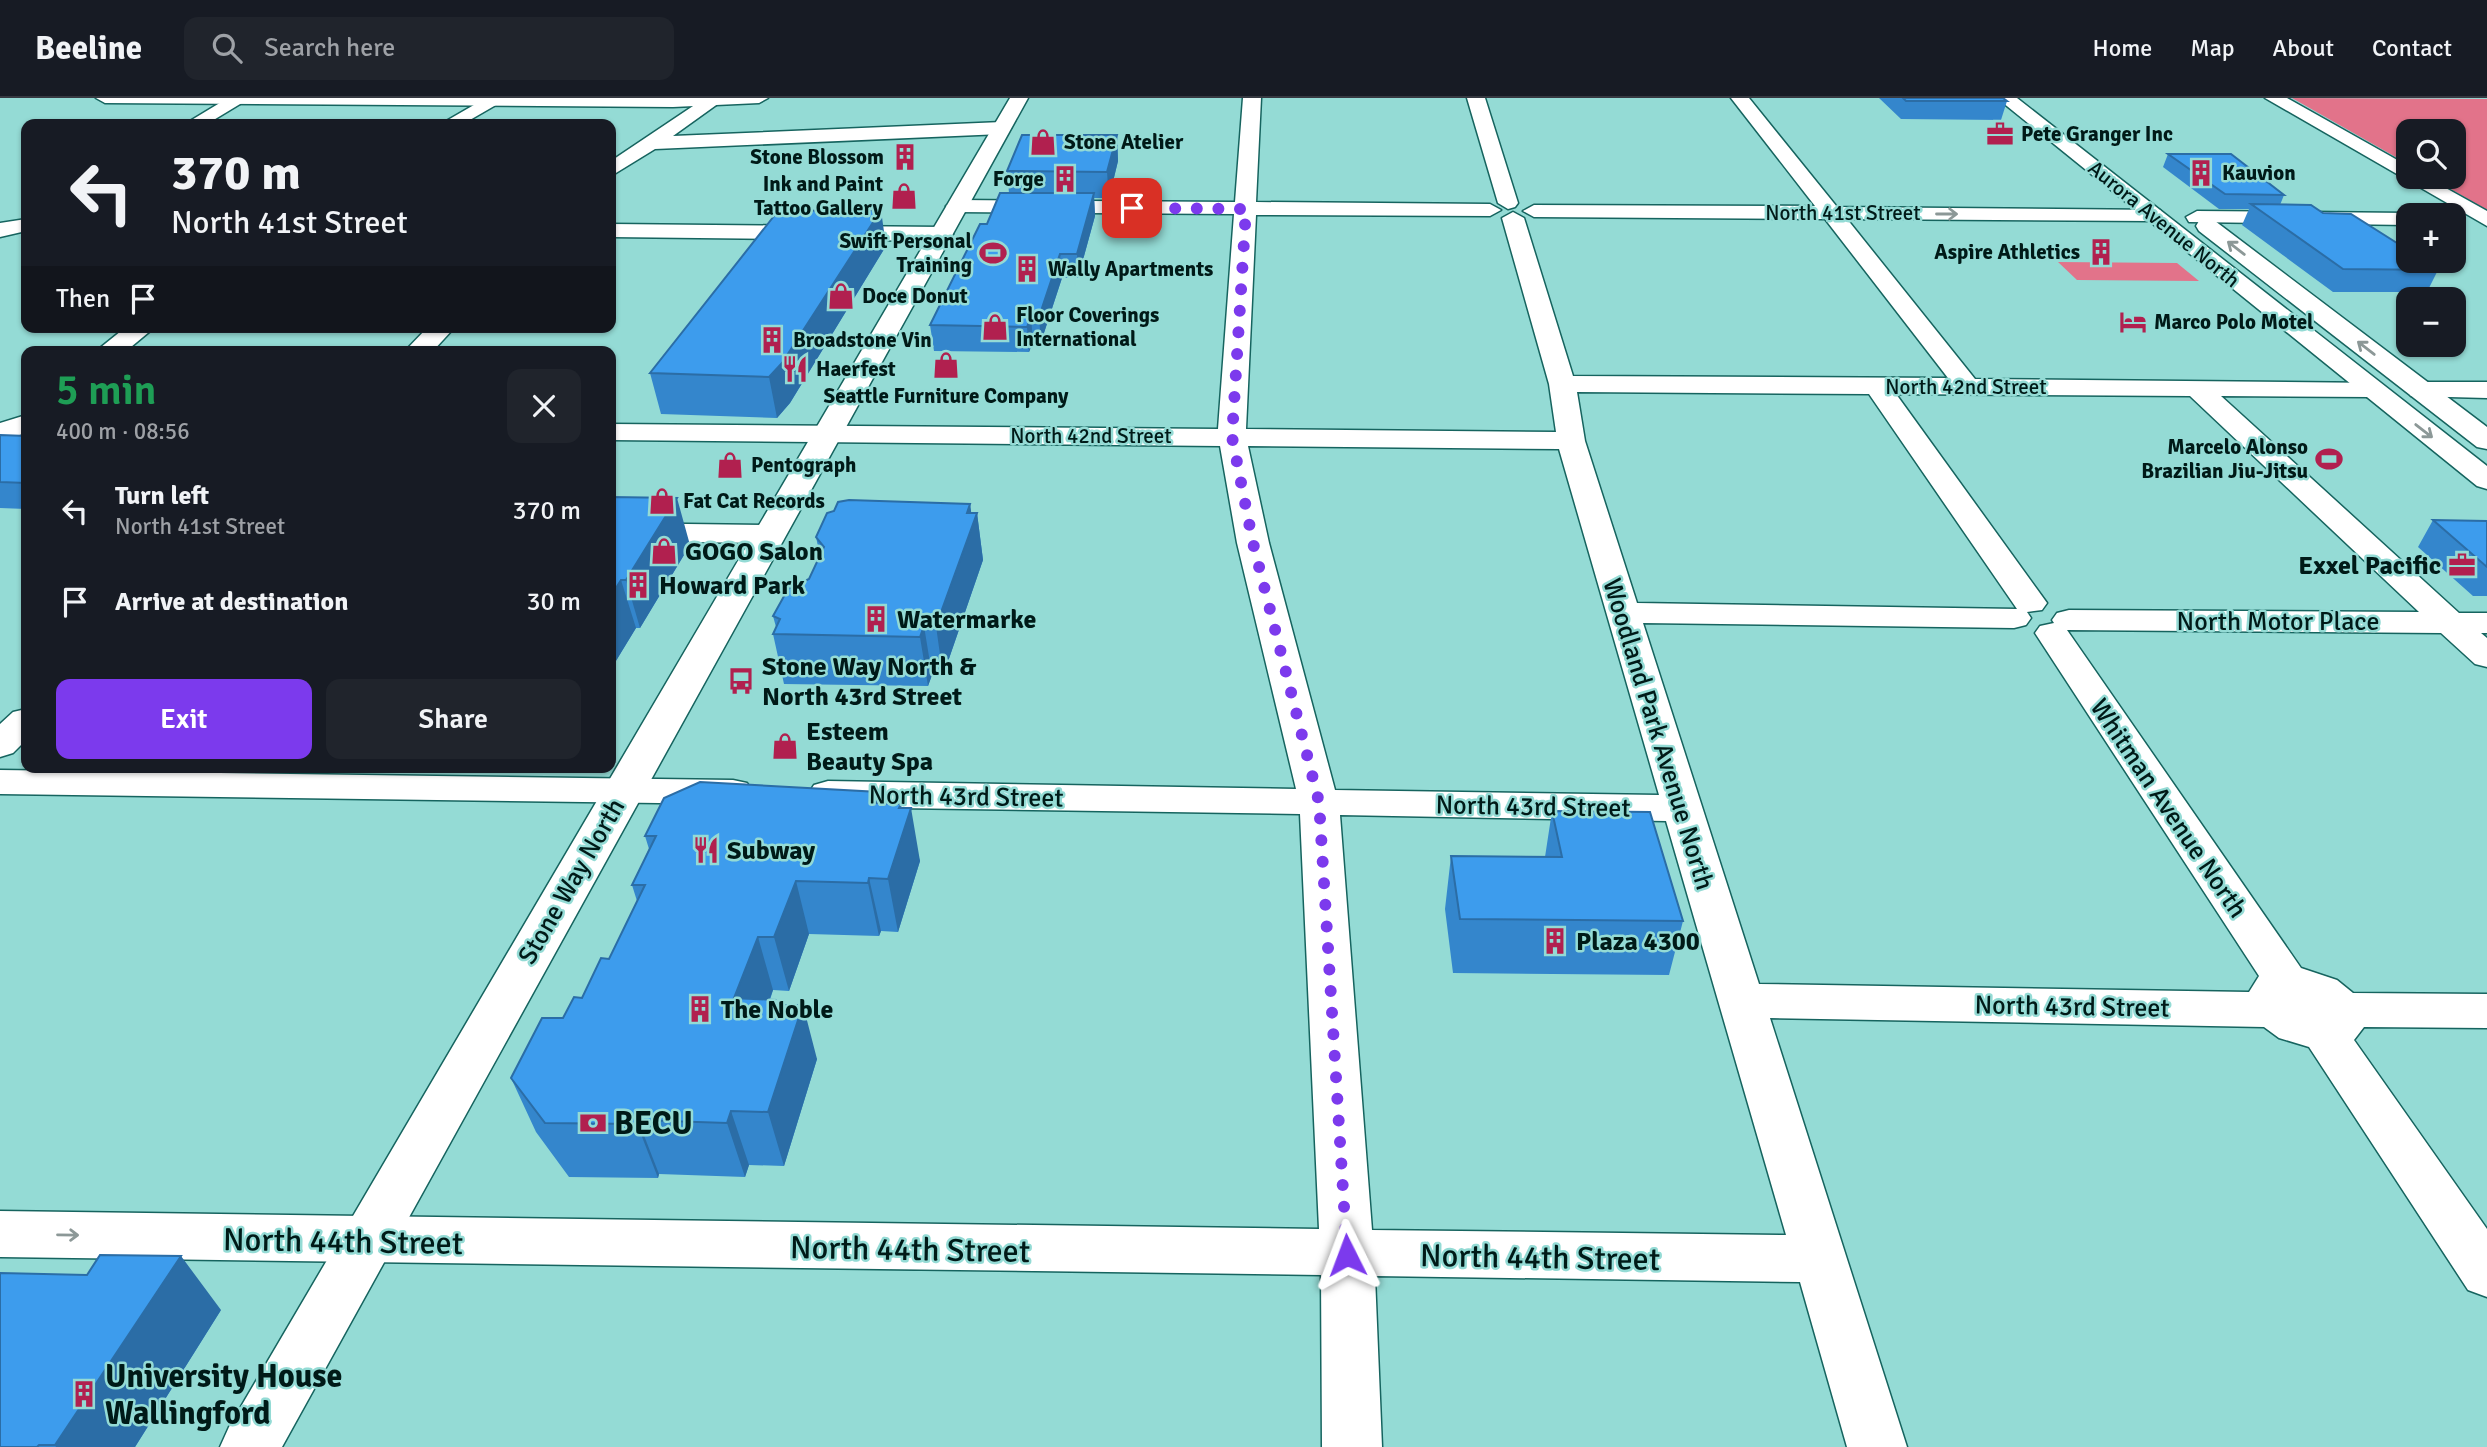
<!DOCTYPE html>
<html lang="en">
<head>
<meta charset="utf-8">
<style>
	:root { --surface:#171b24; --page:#20242c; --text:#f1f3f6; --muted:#9ea1a6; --line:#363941; --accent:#7c3aed }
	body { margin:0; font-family:Signika,sans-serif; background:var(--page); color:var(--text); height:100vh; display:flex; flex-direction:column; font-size:26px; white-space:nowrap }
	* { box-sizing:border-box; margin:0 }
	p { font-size:23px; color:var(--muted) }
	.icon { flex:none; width:38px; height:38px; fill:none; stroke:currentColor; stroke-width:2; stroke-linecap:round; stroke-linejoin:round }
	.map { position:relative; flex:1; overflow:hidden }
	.panel { position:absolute; left:21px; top:248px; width:595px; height:427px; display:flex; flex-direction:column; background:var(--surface); border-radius:14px; box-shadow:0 2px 5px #0004 }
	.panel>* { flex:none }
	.guide { position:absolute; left:21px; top:21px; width:595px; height:214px; border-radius:14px; box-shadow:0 2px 5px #0004; background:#171b24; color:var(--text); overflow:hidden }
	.fabs { position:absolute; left:2396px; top:21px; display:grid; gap:14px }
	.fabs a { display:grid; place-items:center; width:70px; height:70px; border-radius:14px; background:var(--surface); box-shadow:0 2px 5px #0004; font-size:35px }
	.pin { position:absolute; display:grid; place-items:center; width:60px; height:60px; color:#fff; margin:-30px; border-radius:14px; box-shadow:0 4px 10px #0006 }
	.me { position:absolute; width:77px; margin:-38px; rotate:357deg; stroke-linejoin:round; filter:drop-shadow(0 0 5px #0008) }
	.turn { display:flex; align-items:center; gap:24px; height:147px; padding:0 35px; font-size:32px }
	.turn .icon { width:91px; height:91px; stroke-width:2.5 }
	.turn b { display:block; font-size:49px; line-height:60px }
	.then { display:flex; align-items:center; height:66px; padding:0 35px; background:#0003; gap:14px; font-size:26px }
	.round { display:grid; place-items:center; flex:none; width:74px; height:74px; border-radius:14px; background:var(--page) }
	.head { display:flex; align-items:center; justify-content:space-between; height:119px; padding:0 35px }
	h1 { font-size:42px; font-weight:600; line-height:52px; color:#1e9e55 }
	.action { display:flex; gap:14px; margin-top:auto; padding:14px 35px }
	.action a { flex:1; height:80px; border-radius:14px; background:var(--accent); color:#fff; font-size:28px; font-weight:600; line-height:80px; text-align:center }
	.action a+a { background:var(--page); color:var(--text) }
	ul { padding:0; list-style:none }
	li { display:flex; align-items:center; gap:21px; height:91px; padding:0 35px }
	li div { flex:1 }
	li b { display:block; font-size:26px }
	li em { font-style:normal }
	header { display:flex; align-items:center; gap:42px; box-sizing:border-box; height:98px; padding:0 35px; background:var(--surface); border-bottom:2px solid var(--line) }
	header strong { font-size:33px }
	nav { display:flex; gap:38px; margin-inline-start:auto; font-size:24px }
	.search { width:490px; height:63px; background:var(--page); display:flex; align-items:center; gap:18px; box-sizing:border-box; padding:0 24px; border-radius:14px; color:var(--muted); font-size:26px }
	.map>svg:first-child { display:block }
</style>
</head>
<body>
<header>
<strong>Beeline</strong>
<div class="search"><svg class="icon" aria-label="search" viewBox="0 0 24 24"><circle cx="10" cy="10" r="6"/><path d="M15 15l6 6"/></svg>Search here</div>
<nav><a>Home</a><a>Map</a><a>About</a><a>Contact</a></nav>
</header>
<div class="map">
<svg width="2487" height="1349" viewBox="0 0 2487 1349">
	<rect width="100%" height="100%" fill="#94dbd5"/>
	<path fill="#e2738a" d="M2292,0L2487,1V112L2430,79H2454V33H2408V66Z
		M2058,164L2177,165L2199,183L2077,182Z"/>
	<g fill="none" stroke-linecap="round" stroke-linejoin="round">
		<defs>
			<path id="street" d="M228,0H250L207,26H185Z
				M486,0H508L463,26H441Z
				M705,0H726L673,38L1002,24L1011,30L1002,36L655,51L611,78V63Z
				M1243,0H1261L1256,104L1490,106L1501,112L1490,118L1256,117L1246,331L1556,334L1549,286L1502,120L1513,114L1524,120L1573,278L1948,280L1825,121L1534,119L1523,113L1534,107L1815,108L1731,0H1749L1837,109L2160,112L2163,117L2160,122L2152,123L1847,121L1975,281L2380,285L2384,291L2380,297L2371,299L2221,298L2459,515H2487V535H2481L2487,540V569L2475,566L2441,535L2067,532L2301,870L2337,882L2353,895L2487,896V930L2364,929L2354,942L2487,1131V1199L2468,1192L2309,949L2279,940L2264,929L1770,920L1907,1349H1847L1800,1184L1375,1178L1382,1349H1322L1321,1177L0,1159V1113L1319,1131L1300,716L828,709L814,705L808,696L814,687L828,683L1296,691L1237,445L1220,348L611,342V326L1218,331L1234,116L957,114L946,108L957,102L1235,104ZM1577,294L1869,296L2017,511L1637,505L1585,343ZM1896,296L2190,298L2419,514L2069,512L2057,515L2052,522L2054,525L2040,528L2035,535L2259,878L2249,894L1759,886L1643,525L2014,530L2026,527L2031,520L2027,514L2042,512L2047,505ZM1248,348L1559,351L1659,697L1335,692L1269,445ZM1340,717L1666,723L1786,1137L1372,1132Z
				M1467,0H1485L1518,105L1515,109L1508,111L1498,105Z
				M2265,0H2287L2408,68V79H2426L2487,113V128Z
				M2197,113L2408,115L2416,117H2408V127L2189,124L2186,119Z
				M26,121V133L0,139V125Z
				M611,126L942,129L953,136L942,143L611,139Z
				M126,229H155L125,254H95Z
				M428,229H455L432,254H404Z
				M2420,284H2487V300L2411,298L2407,292L2411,286Z
				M26,317V335L0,343V325Z
				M611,425L770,427L781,429L786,436L781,443L770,445L611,443Z
				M26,611V642L13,655L0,659V626L13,614Z
				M0,672L733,682L747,685L753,694L747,703L733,706L0,696Z"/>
			<path id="secondary" d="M96,0H768L759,5L673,9L105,5Z
				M1010,0H1028L282,1349H220L229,1329Z"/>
			<path id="highway" d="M1997,0H2017L2487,368V391L2477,388Z
				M2207,121L2215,123L2487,329V351L2477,349L2199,133L2196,128L2199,123Z"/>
		</defs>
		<use href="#street" stroke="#16645f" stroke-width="3"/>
		<use href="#secondary" stroke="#16645f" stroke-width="3"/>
		<use href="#highway" stroke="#16645f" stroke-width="3"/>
		<use href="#street" fill="#fff" fill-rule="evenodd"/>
		<use href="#secondary" fill="#fff" fill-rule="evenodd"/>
		<use href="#highway" fill="#fff" fill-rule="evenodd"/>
	</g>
	<path fill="#3486cc" d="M1879,0H2003L2007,3L2001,22L1901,21Z
		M1117,37L1118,63L1109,100H1094L1095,118L1078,180H1062L1041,244H1033L1029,254L934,253L930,227L987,126L1009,95L1007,73Z
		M2168,56L2284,97L2280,107L2323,115L2438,172L2427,194H2333L2242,127L2249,111H2219L2163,69Z
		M886,148L790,305L777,320L661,316L650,275Z
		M0,337L26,338V411L0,410Z
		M611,399L690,447L640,530H636L611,571Z
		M970,406L971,415H977L983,462L943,578L932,577L928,588L784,586L773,536L776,529L773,518L809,481L820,458L816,439Z
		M2433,422L2487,423V498H2473L2418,449Z
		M881,705L902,710L920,763L898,834L881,833L879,838L809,836L789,893L773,892L770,902H775L776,907L817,961L784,1068L749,1067L745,1079L659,1076L658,1080L569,1079L536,1034L511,980L582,900L609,861L637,803L632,787L649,751L645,738Z
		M1552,713L1683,823L1669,877L1453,875L1445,811L1451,758L1545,759Z
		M221,1212L135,1349H0Z"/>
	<path fill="#2b6da6" d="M1117,37L1118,63L1109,100L1107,74Z
		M1094,95L1095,118L1078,180L1077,156Z
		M881,112L886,148L790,305L777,320L769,279Z
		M1060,156L1062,180L1041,244L1039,219Z
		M1031,219L1033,244L1029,254L1027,229Z
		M677,400L690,447L640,530L626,482Z
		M970,406L973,427L977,415L983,462L943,578L936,528Z
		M621,482L636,530L611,571V498Z
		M924,528L932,577L928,588L920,539Z
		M879,694L889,747L876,705Z
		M901,706L905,728L911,710L920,763L898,834L888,781Z
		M869,780L881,833L879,838L868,785Z
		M796,783L809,836L789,893L774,839Z
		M758,839L773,892L750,954L734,900Z
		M775,902L788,951L803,907L817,961L784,1068L768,1014L773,907Z
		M731,1013L749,1067L745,1079L727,1025Z
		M638,1022L659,1076L658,1080L637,1026Z
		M181,1158L221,1212L135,1349H56L55,1347Z"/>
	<path fill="#3d9ced" stroke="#2b6da6" stroke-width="2" d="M1903,0H2003L2007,3H1906Z
		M1022,37H1117L1107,74L1007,73Z
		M2168,56H2231L2284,97L2225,96Z
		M1000,95H1094L1077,156H1060L1039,219H1031L1027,229L930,227L980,126H987Z
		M2251,106L2311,107L2323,115L2351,116L2408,152V163H2424L2438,172L2343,171Z
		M881,112L782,265L769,279L650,275L778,113Z
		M0,337L26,338V385L0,384Z
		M611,399L677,400L626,482H621L611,498Z
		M849,402L970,406L967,415H977L936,528H924L920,539L773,536L780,521L773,518L788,491L809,481L824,449L816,439L827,415L834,413L838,404Z
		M2433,422L2487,423V469Z
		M700,684L879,694L876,705L901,706L899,710H911L888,781L869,780L868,785L796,783L774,839H758L734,900L775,902L773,907H803L768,1014L731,1013L727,1025L638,1022L637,1026L545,1025L511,980L542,920H563L574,899L582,900L601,860L609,861L645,787H632L656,738H645L664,700Z
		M1552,713L1650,714L1683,823L1460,821L1451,758L1562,759Z
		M100,1157L181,1158L55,1347H39L37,1349H0V1175L87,1177Z"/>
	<defs><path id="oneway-shaft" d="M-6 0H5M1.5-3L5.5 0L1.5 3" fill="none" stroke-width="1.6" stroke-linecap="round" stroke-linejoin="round" transform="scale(1.75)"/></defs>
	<g stroke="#8c9897">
		<use href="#oneway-shaft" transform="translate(1947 116)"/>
		<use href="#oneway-shaft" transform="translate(2236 150) rotate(-142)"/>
		<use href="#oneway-shaft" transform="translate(2366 250) rotate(-142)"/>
		<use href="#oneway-shaft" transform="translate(2424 333) rotate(38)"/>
		<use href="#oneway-shaft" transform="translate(68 1137) rotate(1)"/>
	</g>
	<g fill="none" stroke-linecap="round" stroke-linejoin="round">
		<path stroke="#7c3aed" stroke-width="12" stroke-dasharray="0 21.6" d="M1132,110L1246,111L1232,339L1253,445L1319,704L1347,1157"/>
	</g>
	<defs>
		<symbol id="office-bare" viewBox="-9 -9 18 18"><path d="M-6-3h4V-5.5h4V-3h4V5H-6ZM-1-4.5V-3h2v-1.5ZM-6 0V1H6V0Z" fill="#b1204f" stroke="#94dbd5" stroke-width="2.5" paint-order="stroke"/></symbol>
		<symbol id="shop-bare" viewBox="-9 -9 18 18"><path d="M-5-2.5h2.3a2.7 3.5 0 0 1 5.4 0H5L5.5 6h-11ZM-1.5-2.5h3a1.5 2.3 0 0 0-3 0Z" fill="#b1204f" stroke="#94dbd5" stroke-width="2.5" paint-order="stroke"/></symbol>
		<symbol id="building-bare" viewBox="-9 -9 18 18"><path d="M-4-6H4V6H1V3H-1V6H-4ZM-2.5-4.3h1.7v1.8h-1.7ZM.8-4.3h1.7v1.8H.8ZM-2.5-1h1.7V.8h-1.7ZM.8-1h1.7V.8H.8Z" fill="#b1204f" stroke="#94dbd5" stroke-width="2.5" paint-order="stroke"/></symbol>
		<symbol id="stadium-bare" viewBox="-9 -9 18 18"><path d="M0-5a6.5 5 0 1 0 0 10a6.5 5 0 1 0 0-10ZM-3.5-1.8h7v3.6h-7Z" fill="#b1204f" stroke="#94dbd5" stroke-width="2.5" paint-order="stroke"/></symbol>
		<symbol id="hotel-bare" viewBox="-9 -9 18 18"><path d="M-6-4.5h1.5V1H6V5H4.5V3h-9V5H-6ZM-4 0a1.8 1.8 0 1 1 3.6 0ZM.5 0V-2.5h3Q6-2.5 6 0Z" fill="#b1204f" stroke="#94dbd5" stroke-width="2.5" paint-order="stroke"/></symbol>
		<symbol id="restaurant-bare" viewBox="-9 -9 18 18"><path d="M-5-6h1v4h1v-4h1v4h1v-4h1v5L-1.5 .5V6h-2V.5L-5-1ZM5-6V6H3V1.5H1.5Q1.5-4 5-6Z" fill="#b1204f" stroke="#94dbd5" stroke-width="2.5" paint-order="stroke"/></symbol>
		<symbol id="bus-bare" viewBox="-9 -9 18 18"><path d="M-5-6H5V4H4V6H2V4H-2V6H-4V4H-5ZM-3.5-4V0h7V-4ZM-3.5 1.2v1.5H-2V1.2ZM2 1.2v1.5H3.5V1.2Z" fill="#b1204f" stroke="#94dbd5" stroke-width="2.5" paint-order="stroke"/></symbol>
		<symbol id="bank-bare" viewBox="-9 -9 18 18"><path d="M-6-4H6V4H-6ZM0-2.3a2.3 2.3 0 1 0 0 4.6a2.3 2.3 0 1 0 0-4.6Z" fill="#b1204f" stroke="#94dbd5" stroke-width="2.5" paint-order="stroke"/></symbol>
	</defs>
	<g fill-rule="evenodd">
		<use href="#office-bare" x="1981" y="17" width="38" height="38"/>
		<use href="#shop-bare" x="1024" y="25" width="38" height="38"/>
		<use href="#building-bare" x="886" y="40" width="38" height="38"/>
		<use href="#building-bare" x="2182" y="56" width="38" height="38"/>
		<use href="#building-bare" x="1046" y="62" width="38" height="38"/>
		<use href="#shop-bare" x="885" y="79" width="38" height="38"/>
		<use href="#building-bare" x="2082" y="135" width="38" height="38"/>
		<use href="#stadium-bare" x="974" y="136" width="38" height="38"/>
		<use href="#building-bare" x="1008" y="152" width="38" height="38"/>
		<use href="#shop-bare" x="822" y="179" width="38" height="38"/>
		<use href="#hotel-bare" x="2114" y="205" width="38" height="38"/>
		<use href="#shop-bare" x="976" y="210" width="38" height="38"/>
		<use href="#building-bare" x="753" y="223" width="38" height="38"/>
		<use href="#shop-bare" x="927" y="248" width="38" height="38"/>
		<use href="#restaurant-bare" x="776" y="252" width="38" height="38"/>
		<use href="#stadium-bare" x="2310" y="342" width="38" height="38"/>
		<use href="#shop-bare" x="711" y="348" width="38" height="38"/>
		<use href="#shop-bare" x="643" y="384" width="38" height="38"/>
		<use href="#shop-bare" x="645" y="434" width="38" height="38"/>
		<use href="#office-bare" x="2443" y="448" width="38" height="38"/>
		<use href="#building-bare" x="619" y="468" width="38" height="38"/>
		<use href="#building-bare" x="857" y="502" width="38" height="38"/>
		<use href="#bus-bare" x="722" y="564" width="38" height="38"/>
		<use href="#shop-bare" x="766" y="629" width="38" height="38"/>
		<use href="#restaurant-bare" x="687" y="733" width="38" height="38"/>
		<use href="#building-bare" x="1536" y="824" width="38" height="38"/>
		<use href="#building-bare" x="681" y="892" width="38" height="38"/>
		<use href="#bank-bare" x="574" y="1006" width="38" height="38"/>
		<use href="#building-bare" x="65" y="1277" width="38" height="38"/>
	</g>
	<g text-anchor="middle" stroke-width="5" stroke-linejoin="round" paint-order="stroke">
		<g font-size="21" font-weight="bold" fill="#001a18" stroke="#94dbd5" text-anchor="start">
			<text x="2021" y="43">Pete Granger Inc</text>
			<text x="1064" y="51">Stone Atelier</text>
			<text x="884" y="66" text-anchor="end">Stone Blossom</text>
			<text x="2222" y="82">Kauvion</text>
			<text x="1044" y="88" text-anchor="end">Forge</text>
			<text x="883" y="93" text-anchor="end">Ink and Paint<tspan x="883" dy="24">Tattoo Gallery</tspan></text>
			<text x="972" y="150" text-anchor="end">Swift Personal<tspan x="972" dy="24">Training</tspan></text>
			<text x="2080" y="161" text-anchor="end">Aspire Athletics</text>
			<text x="1048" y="178">Wally Apartments</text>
			<text x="862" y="205">Doce Donut</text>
			<text x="1016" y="224">Floor Coverings<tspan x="1016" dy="24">International</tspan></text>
			<text x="2154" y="231">Marco Polo Motel</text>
			<text x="793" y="249">Broadstone Vin</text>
			<text x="816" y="278">Haerfest</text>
			<text x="946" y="305" text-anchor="middle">Seattle Furniture Company</text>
			<text x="2308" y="356" text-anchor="end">Marcelo Alonso<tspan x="2308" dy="24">Brazilian Jiu-Jitsu</tspan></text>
			<text x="751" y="374">Pentograph</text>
			<text x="683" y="410">Fat Cat Records</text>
		</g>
		<g font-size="21" fill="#001a18" stroke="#94dbd5">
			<text x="1843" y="122">North 41st Street</text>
			<text transform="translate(2164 126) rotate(39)" y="7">Aurora Avenue North</text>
			<text x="1966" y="296">North 42nd Street</text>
			<text x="1091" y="345">North 42nd Street</text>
		</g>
		<g font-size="26" font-weight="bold" fill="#001a18" stroke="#94dbd5" text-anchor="start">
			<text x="685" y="462">GOGO Salon</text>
			<text x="2441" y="476" text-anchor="end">Exxel Pacific</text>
			<text x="659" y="496">Howard Park</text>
			<text x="897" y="530">Watermarke</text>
			<text x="762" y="577">Stone Way North &amp;<tspan x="762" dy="30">North 43rd Street</tspan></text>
			<text x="806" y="642">Esteem<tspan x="806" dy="30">Beauty Spa</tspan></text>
			<text x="727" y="761">Subway</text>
			<text x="1576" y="852">Plaza 4300</text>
			<text x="721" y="920">The Noble</text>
		</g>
		<g font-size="26" fill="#001a18" stroke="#94dbd5">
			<text x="2278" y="532">North Motor Place</text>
			<text transform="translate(1659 636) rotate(73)" y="9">Woodland Park Avenue North</text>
			<text transform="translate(966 698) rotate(1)" y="9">North 43rd Street</text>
			<text transform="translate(1533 708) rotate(1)" y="9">North 43rd Street</text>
			<text transform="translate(2169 710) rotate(56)" y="9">Whitman Avenue North</text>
			<text transform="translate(571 783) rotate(-60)" y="9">Stone Way North</text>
			<text transform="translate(2072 908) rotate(1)" y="9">North 43rd Street</text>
		</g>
		<g font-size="32" font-weight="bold" fill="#001a18" stroke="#94dbd5" text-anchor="start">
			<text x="614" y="1036">BECU</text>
			<text x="105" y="1289">University House<tspan x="105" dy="37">Wallingford</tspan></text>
		</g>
		<g font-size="32" fill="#001a18" stroke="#94dbd5">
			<text transform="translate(343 1143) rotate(1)" y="11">North 44th Street</text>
			<text transform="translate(910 1151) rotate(1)" y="11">North 44th Street</text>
			<text transform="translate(1540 1159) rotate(1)" y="11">North 44th Street</text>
		</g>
	</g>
</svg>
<div class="fabs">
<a><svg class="icon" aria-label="search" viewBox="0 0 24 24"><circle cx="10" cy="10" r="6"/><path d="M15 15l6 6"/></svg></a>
<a>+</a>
<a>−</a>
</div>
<div class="pin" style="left:1132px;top:110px;background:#d93025"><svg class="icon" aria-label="arrive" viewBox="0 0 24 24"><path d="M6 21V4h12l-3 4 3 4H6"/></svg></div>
<svg class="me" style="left:1347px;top:1157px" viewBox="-20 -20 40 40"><path d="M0-17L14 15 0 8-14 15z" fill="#7c3aed" stroke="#fff" stroke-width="4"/></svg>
<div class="guide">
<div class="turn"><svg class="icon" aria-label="left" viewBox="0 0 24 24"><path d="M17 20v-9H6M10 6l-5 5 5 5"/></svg><div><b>370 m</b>North 41st Street</div></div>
<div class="then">Then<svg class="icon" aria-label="arrive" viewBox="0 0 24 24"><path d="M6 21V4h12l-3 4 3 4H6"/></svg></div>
</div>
<section class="panel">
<div class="head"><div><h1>5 min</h1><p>400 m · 08:56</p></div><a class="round"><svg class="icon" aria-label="close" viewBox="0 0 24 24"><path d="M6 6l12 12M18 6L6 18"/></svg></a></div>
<ul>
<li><svg class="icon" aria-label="left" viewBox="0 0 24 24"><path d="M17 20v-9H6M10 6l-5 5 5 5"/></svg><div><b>Turn left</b><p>North 41st Street</p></div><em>370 m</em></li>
<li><svg class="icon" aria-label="arrive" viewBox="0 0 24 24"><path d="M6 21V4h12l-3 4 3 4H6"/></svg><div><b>Arrive at destination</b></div><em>30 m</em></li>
</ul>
<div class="action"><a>Exit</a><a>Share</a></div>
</section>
</div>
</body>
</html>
